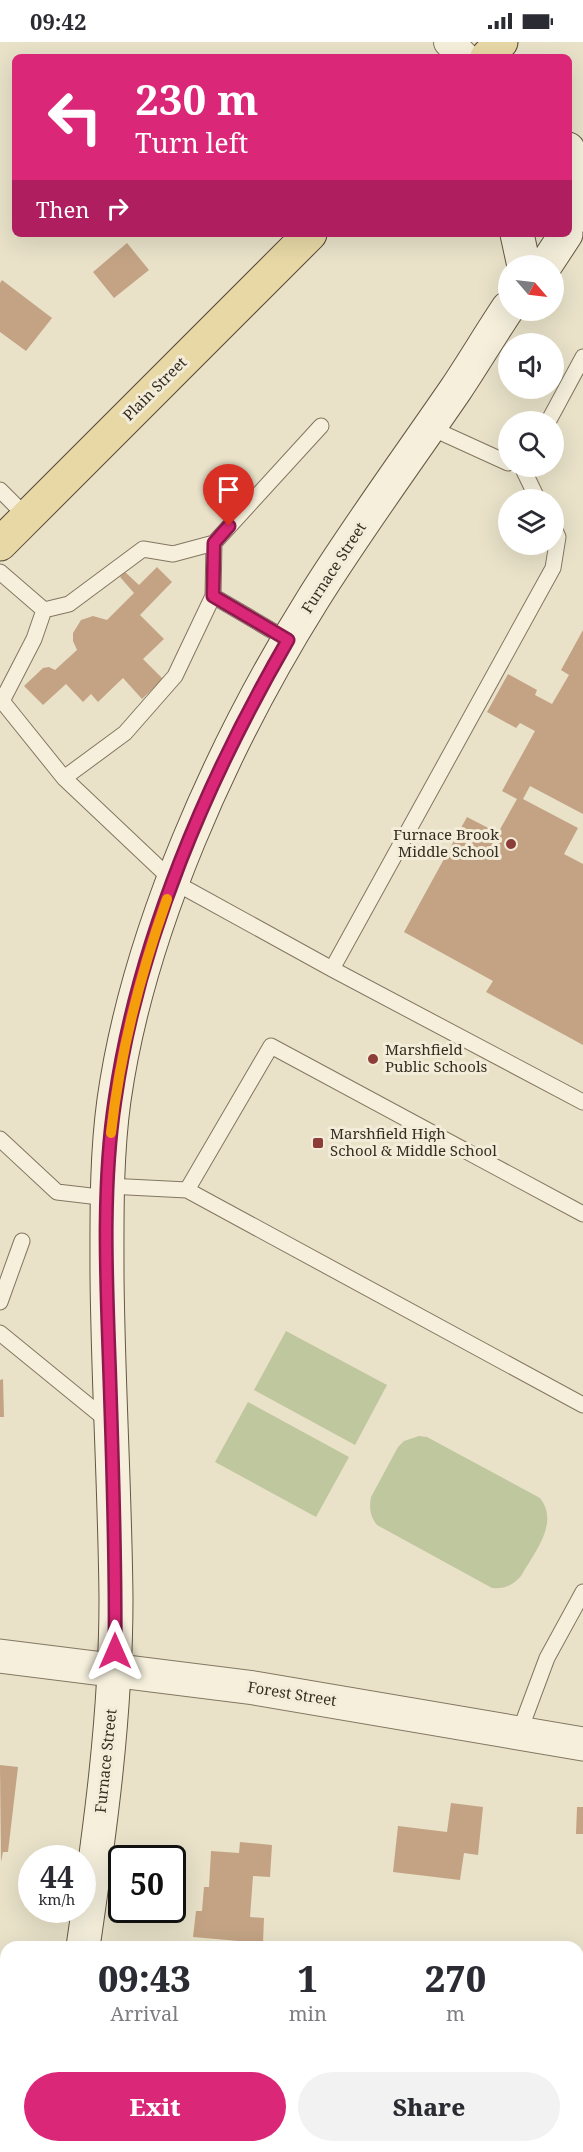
<!DOCTYPE html>
<html lang="en">
<head>
<meta charset="utf-8">
<style>
	:root { --surface:#fff; --page:#f2f2f3; --text:#2b2b33; --muted:#7c7c81; --accent:#db2777 }
	body { margin:0; font-family:"Noto Serif",serif; background:var(--page); color:var(--text); height:100vh; display:flex; flex-direction:column; font-size:22px; white-space:nowrap }
	* { box-sizing:border-box; margin:0 }
	p { font-size:20px; color:var(--muted) }
	.icon { flex:none; width:33px; height:33px; fill:none; stroke:currentColor; stroke-width:2; stroke-linecap:round; stroke-linejoin:round }
	.map { position:relative; flex:1; overflow:hidden }
	.drawer { position:absolute; left:0px; top:1899px; width:584px; height:212px; display:flex; flex-direction:column; background:var(--surface); border-radius:18px 18px 0 0; box-shadow:0 6px 24px #0002 }
	.drawer>* { flex:none }
	.hud { position:absolute; left:12px; top:12px; width:560px; height:183px; border-radius:9px; box-shadow:0 6px 24px #0002; background:#db2777; color:#fff; overflow:hidden }
	.needle { width:39px; rotate:118deg }
	.controls { position:absolute; left:498px; top:213px; display:grid; gap:12px }
	.controls a { display:grid; place-items:center; width:66px; height:66px; border-radius:50%; background:var(--surface); box-shadow:0 6px 24px #0002; font-size:30px }
	.speed { position:absolute; left:18px; top:1803px; display:flex; gap:12px; font-size:30px; font-weight:700; text-align:center }
	.speed>* { display:grid; place-content:center; width:78px; height:78px; border-radius:50%; background:var(--surface); box-shadow:0 6px 24px #0002; line-height:1 }
	.speed small { font-size:15px; font-weight:400 }
	.speed .limit { border:3px solid #111; border-radius:9px; background:#fff; color:#111 }
	.pin { position:absolute; display:grid; place-items:center; width:51px; height:51px; color:#fff; margin:-62px -26px; border-radius:50% 50% 50% 0; rotate:-45deg; box-shadow:0 0 6px #0007 }
	.pin .icon { rotate:45deg }
	.me { position:absolute; width:66px; margin:-33px; rotate:0deg; stroke-linejoin:round; filter:drop-shadow(0 0 4px #0008) }
	.turn { display:flex; align-items:center; gap:21px; height:126px; padding:0 24px; font-size:27px }
	.turn .icon { width:78px; height:78px; stroke-width:2.5 }
	.turn b { display:block; font-size:42px; line-height:51px }
	.then { display:flex; align-items:center; height:57px; padding:0 24px; background:#0003; gap:12px; font-size:22px }
	.eta { display:flex; justify-content:space-evenly; align-items:center; height:102px; text-align:center }
	.eta b { font-size:36px; font-weight:800; line-height:42px }
	.cta { display:flex; gap:12px; margin-top:auto; padding:12px 24px }
	.cta a { flex:1; height:69px; border-radius:36px; background:var(--accent); color:#fff; font-size:24px; font-weight:800; line-height:69px; text-align:center }
	.cta a+a { background:var(--page); color:var(--text) }
	.status { display:flex; justify-content:space-between; align-items:center; height:42px; padding:0 30px; background:var(--surface); direction:ltr }
	.status svg { height:16px; fill:currentColor }
	.map>svg:first-child { display:block }
</style>
</head>
<body>
<div class="status"><b>09:42</b><svg viewBox="0 0 49 12"><path d="M0 12V9h3v3zM5 12V6h3v6zM10 12V3h3v9zM15 12V0h3v12zM26 1h20v11H26zM47 4h2v5h-2z"/></svg></div>
<div class="map">
<svg width="583" height="2110" viewBox="0 0 583 2110">
	<rect width="100%" height="100%" fill="#e9e2c9"/>
	<path fill="#bfc79e" d="M286,1289L387,1343L355,1403L254,1348Z
		M248,1360L349,1415L316,1475L215,1420Z
		M419,1394L427,1395L540,1456C560,1481 534,1511 521,1534C513,1543 505,1547 492,1546L377,1483C370,1474 369,1466 371,1455L398,1405L404,1399Z
		M578,2052L583,2053V2110H421L422,2104H578Z"/>
	<path fill="#c3a384" d="M127,201L149,228L114,256L93,230Z
		M2,238L52,276L26,309L0,290V241Z
		M157,525L172,540L140,573L164,597L143,617L163,637L142,657L123,636L98,660L91,652L83,660L66,642L43,663L24,644L43,626L49,625L55,628L77,608L73,599V591L81,578L93,574L107,578L134,551L120,535L125,530L139,543Z
		M583,588V772L530,744L523,757L578,786L564,812L583,822V1003L486,950L493,939L404,890L467,775L498,791L517,757L502,749L535,689L520,681L516,686L487,670L508,632L537,648L535,653L552,662L569,633L561,628Z
		M3,1337L4,1375H0V1338Z
		M0,1723L18,1725L8,1810H3L1,1820Z
		M451,1761L483,1765L478,1813L464,1811L460,1838L393,1830L398,1784L447,1790Z
		M577,1765H583V1792H576Z
		M240,1800L272,1803L270,1835L253,1834L250,1875L264,1876L263,1901L193,1895L196,1869H202L204,1845H209L211,1809L239,1811Z"/>
	<g fill="none" stroke-linecap="round" stroke-linejoin="round">
		<defs>
			<path id="service" d="M548,380L583,315
				M429,385L508,421
				M524,424L523,427L538,458
				M0,448L27,475
				M0,530L44,568L69,562L143,507L173,512L214,501
				M44,568L34,597L2,659L64,736L174,840L332,927L583,1060
				M288,598L213,554L214,501L321,384
				M64,736L125,691L175,634L213,554
				M332,927L553,526L558,495L554,486
				M0,1097L57,1150L108,1156
				M108,1144L187,1148L583,1363
				M187,1148L271,1004L583,1172
				M0,1260L22,1199
				M0,1291L109,1380
				M519,1691L547,1616L583,1550"/>
			<path id="minor" d="M449,0L464,15"/>
			<path id="tertiary" d="M0,1614L254,1646L583,1702"/>
			<path id="secondary" d="M568,107C577,132 575,157 568,182
				M517,192L524,224
				M545,224L566,192
				M83,1905C100,1789 116,1674 116,1557C115,1449 108,1341 107,1233C107,1175 106,1116 114,1058C138,889 223,701 313,557C358,485 408,417 456,347C474,320 490,293 508,266
				M53,2110L54,2104"/>
			<path id="primary" d="M487,15L501,0
				M0,502L310,192"/>
		</defs>
		<use href="#service" stroke="#847660" stroke-width="17"/>
		<use href="#minor" stroke="#847660" stroke-width="32"/>
		<use href="#tertiary" stroke="#847660" stroke-width="35"/>
		<use href="#secondary" stroke="#665743" stroke-width="35"/>
		<use href="#primary" stroke="#524433" stroke-width="35"/>
		<use href="#service" stroke="#f5efdc" stroke-width="15"/>
		<use href="#minor" stroke="#f5efdc" stroke-width="30"/>
		<use href="#tertiary" stroke="#f5efdc" stroke-width="33"/>
		<use href="#secondary" stroke="#f5efdc" stroke-width="33"/>
		<use href="#primary" stroke="#e8d8a6" stroke-width="33"/>
	</g>
	<g fill="none" stroke-linecap="round" stroke-linejoin="round">
		<defs>
			<path id="route" d="M115,1609C116,1520 113,1431 110,1341C107,1249 101,1149 115,1058C138,898 208,736 288,598L213,554L214,501L229,484"/>
		</defs>
		<use href="#route" stroke="#8e194d" stroke-width="15"/>
		<use href="#route" stroke="#db2777" stroke-width="10"/>
		<path stroke="#f59e0b" stroke-width="10" d="M111,1091C120,1011 140,933 167,857"/>
	</g>
	<g fill="#8c3d37" stroke="#f2ecd8" stroke-width="2">
		<circle cx="511" cy="802" r="6"/>
		<circle cx="373" cy="1017" r="6"/>
		<rect x="312" y="1095" width="12" height="12" rx="3"/>
	</g>
	<g text-anchor="middle" stroke-width="6" stroke-linejoin="round" paint-order="stroke">
		<g font-size="15" fill="#362d22" stroke="#f2ecd8">
			<text transform="translate(155 347) rotate(-45)" y="5">Plain Street</text>
			<text transform="translate(334 526) rotate(-57)" y="5">Furnace Street</text>
			<text transform="translate(292 1652) rotate(9)" y="5">Forest Street</text>
			<text transform="translate(106 1719) rotate(-84)" y="5">Furnace Street</text>
		</g>
		<g font-size="15" fill="#362d22" stroke="#f2ecd8" text-anchor="start">
			<text x="499" y="798" text-anchor="end">Furnace Brook<tspan x="499" dy="17">Middle School</tspan></text>
			<text x="385" y="1013">Marshfield<tspan x="385" dy="17">Public Schools</tspan></text>
			<text x="330" y="1097">Marshfield High<tspan x="330" dy="17">School &amp; Middle School</tspan></text>
		</g>
	</g>
</svg>
<div class="controls">
<a><svg class="needle" viewBox="-14 -14 28 28"><path d="M0-13l5 13h-10z" fill="#e53935"/><path d="M0 13l5-13h-10z" fill="#7c7c81"/></svg></a>
<a><svg class="icon" aria-label="sound" viewBox="0 0 24 24"><path d="M4 9h4l5-4v14l-5-4H4zM17 9q2 3 0 6"/></svg></a>
<a><svg class="icon" aria-label="search" viewBox="0 0 24 24"><circle cx="10" cy="10" r="6"/><path d="M15 15l6 6"/></svg></a>
<a><svg class="icon" aria-label="layers" viewBox="0 0 24 24"><path d="M12 4l9 5-9 5-9-5zM3 14l9 5 9-5"/></svg></a>
</div>
<div class="speed"><div>44<small>km/h</small></div><div class="limit">50</div></div>
<div class="pin" style="left:229px;top:484px;background:#d93025"><svg class="icon" aria-label="arrive" viewBox="0 0 24 24"><path d="M6 21V4h12l-3 4 3 4H6"/></svg></div>
<svg class="me" style="left:115px;top:1609px" viewBox="-20 -20 40 40"><path d="M0-17L14 15 0 8-14 15z" fill="#db2777" stroke="#fff" stroke-width="4"/></svg>
<div class="hud">
<div class="turn"><svg class="icon" aria-label="left" viewBox="0 0 24 24"><path d="M17 20v-9H6M10 6l-5 5 5 5"/></svg><div><b>230 m</b>Turn left</div></div>
<div class="then">Then<svg class="icon" aria-label="right" viewBox="0 0 24 24"><path d="M7 20v-9h11M14 6l5 5-5 5"/></svg></div>
</div>
<section class="drawer">
<div class="eta">
<div><b>09:43</b><p>Arrival</p></div>
<div><b>1</b><p>min</p></div>
<div><b>270</b><p>m</p></div>
</div>
<div class="cta"><a>Exit</a><a>Share</a></div>
</section>
</div>
</body>
</html>
